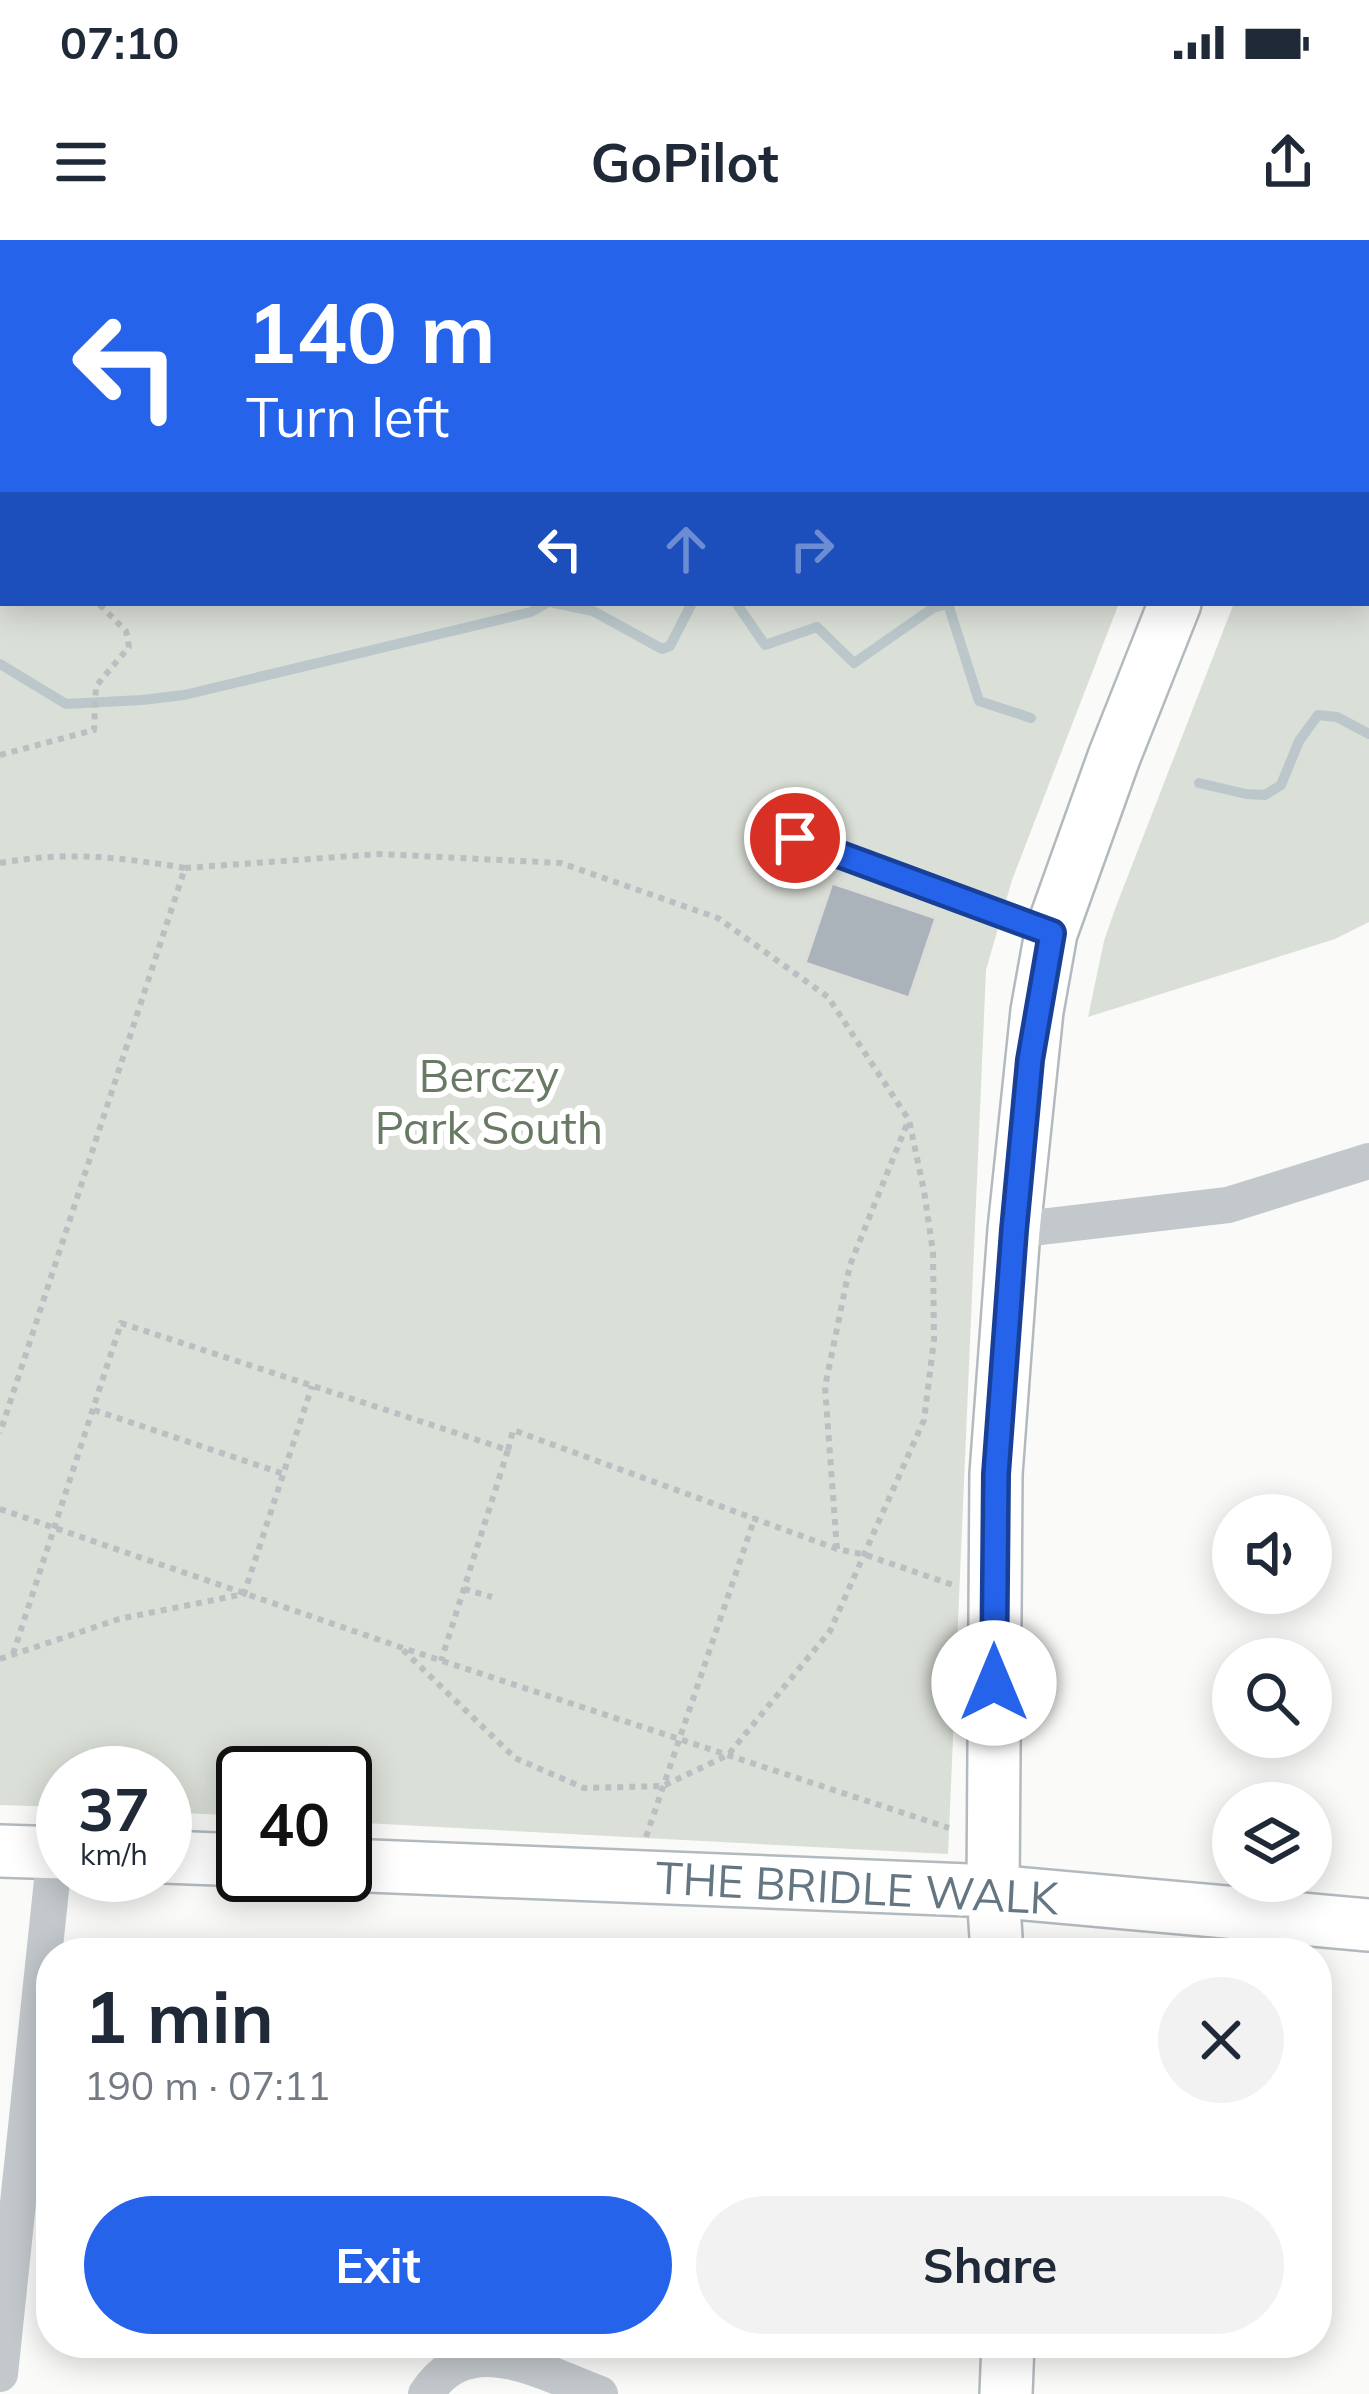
<!DOCTYPE html>
<html lang="en">
<head>
<meta charset="utf-8">
<style>
	:root { --surface:#fff; --page:#f2f2f3; --text:#1f2937; --muted:#747a83; --accent:#2563eb }
	body { margin:0; font-family:Mulish,sans-serif; background:var(--page); color:var(--text); height:100vh; display:flex; flex-direction:column; font-size:45px; white-space:nowrap }
	* { box-sizing:border-box; margin:0 }
	p { font-size:39px; color:var(--muted) }
	.icon { flex:none; width:66px; height:66px; fill:none; stroke:currentColor; stroke-width:2; stroke-linecap:round; stroke-linejoin:round }
	.map { position:relative; flex:1; overflow:hidden }
	.drawer { position:absolute; left:36px; top:1698px; width:1296px; height:420px; display:flex; flex-direction:column; background:var(--surface); border-radius:48px; box-shadow:0 6px 30px #0003 }
	.drawer>* { flex:none }
	.banner { position:absolute; left:0px; top:0px; width:1371px; height:366px; box-shadow:0 6px 30px #0003; background:#2563eb; color:#fff; overflow:hidden }
	.fabs { position:absolute; left:1212px; top:1254px; display:grid; gap:24px }
	.fabs a { display:grid; place-items:center; width:120px; height:120px; border-radius:50%; background:var(--surface); box-shadow:0 6px 30px #0003; font-size:60px }
	.speed { position:absolute; left:36px; top:1506px; display:flex; gap:24px; font-size:60px; font-weight:700; text-align:center }
	.speed>* { display:grid; place-content:center; width:156px; height:156px; border-radius:50%; background:var(--surface); box-shadow:0 6px 30px #0003; line-height:1 }
	.speed small { font-size:30px; font-weight:400 }
	.speed .limit { border:6px solid #111; border-radius:18px; background:#fff; color:#111 }
	.pin { position:absolute; display:grid; place-items:center; width:102px; height:102px; color:#fff; margin:-51px; border:6px solid #fff; border-radius:50%; box-shadow:0 3px 12px #0007 }
	.me { position:absolute; width:132px; margin:-66px; rotate:0deg; stroke-linejoin:round; filter:drop-shadow(0 0 9px #0008) }
	.turn { display:flex; align-items:center; gap:42px; height:252px; padding:0 48px; font-size:54px }
	.turn .icon { width:156px; height:156px; stroke-width:2.5 }
	.turn b { display:block; font-size:84px; line-height:102px }
	.lanes { display:flex; align-items:center; height:114px; padding:0 48px; background:#0003; justify-content:center; gap:60px; direction:ltr }
	.lanes .off { opacity:.35 }
	.round { display:grid; place-items:center; flex:none; width:126px; height:126px; border-radius:63px; background:var(--page) }
	.head { display:flex; align-items:center; justify-content:space-between; height:204px; padding:0 48px }
	h1 { font-size:72px; font-weight:700; line-height:90px }
	.cta { display:flex; gap:24px; margin-top:auto; padding:24px 48px }
	.cta a { flex:1; height:138px; border-radius:72px; background:var(--accent); color:#fff; font-size:48px; font-weight:700; line-height:138px; text-align:center }
	.cta a+a { background:var(--page); color:var(--text) }
	.status { display:flex; justify-content:space-between; align-items:center; height:84px; padding:0 60px; background:var(--surface); direction:ltr }
	.status svg { height:33px; fill:currentColor }
	header { display:flex; justify-content:space-between; align-items:center; height:156px; padding:0 48px; background:var(--surface); font-size:54px; font-weight:700 }
	.map>svg:first-child { display:block }
</style>
</head>
<body>
<div class="status"><b>07:10</b><svg viewBox="0 0 49 12"><path d="M0 12V9h3v3zM5 12V6h3v6zM10 12V3h3v9zM15 12V0h3v12zM26 1h20v11H26zM47 4h2v5h-2z"/></svg></div>
<header><svg class="icon" aria-label="menu" viewBox="0 0 24 24"><path d="M4 6h16M4 12h16M4 18h16"/></svg>GoPilot<svg class="icon" aria-label="share" viewBox="0 0 24 24"><path d="M12 15V3M7 8l5-5 5 5M5 13v7h14v-7"/></svg></header>
<div class="map">
<svg width="1369" height="2154" viewBox="0 0 1369 2154">
	<rect width="100%" height="100%" fill="#fafaf8"/>
	<path fill="#dadfd7" d="M1369,211V682L1335,699L1088,777L1104,701L1115,669L1234,363H1368Z
		M0,229H3V363H1119L1012,640L986,730L948,1614L345,1582V1533H243V1576L165,1572V1533H63V1567L0,1565Z"/>
	<g fill="none" stroke-linecap="round" stroke-linejoin="round">
		<path stroke="#bbc7cb" stroke-width="10" d="M554,363L593,371L662,409L670,406L692,363
			M736,363L765,405L817,387L854,423L933,368L948,364L979,461L1031,478
			M0,424L66,464L142,460L184,455L531,372L547,363
			M1199,543L1246,554L1265,555L1281,545L1299,501L1318,475L1337,477L1369,494"/>
	</g>
	<path fill="#aab3b9" stroke="#dcdcda" stroke-width="3" d="M832,643L936,678L909,758L805,723Z"/>
	<g fill="none" stroke-linecap="round" stroke-linejoin="round">
		<defs>
			<path id="secondary" d="M1316,3L1317,0
				M0,1611L63,1613
				M165,1617L243,1620
				M345,1625L993,1651L1369,1685
				M997,1713L993,1651L996,1234L1014,990L1037,771L1051,693L1114,517L1175,363
				M1006,2154L1008,2103"/>
		</defs>
		<use href="#secondary" stroke="#b3babf" stroke-width="56"/>
		<path stroke="#bbbfc2" stroke-width="6" stroke-dasharray="6 6" stroke-linecap="butt" d="M1187,0V3
			M0,225L3,224
			M0,262L3,265
			M1368,285H1369
			M0,515L94,490L96,446L129,407L126,391L98,363
			M0,623C67,611 119,617 185,628L0,1193
			M185,628L380,614L561,623L718,678L828,757L909,880L924,951L933,1012L934,1100L924,1180L830,1391L728,1515L663,1546L584,1548L515,1518L400,1407
			M94,1170L284,1234
			M508,1210L513,1190L837,1309L866,1315L953,1345
			M0,1269L400,1407L949,1588
			M837,1309L825,1147L850,1025L907,884
			M464,1349L492,1357
			M13,1414L121,1083L508,1210L441,1421
			M0,1419L119,1379L244,1354L312,1146
			M646,1597L755,1277"/>
		<path stroke="#c3c8cc" stroke-width="18" d="M795,598L1049,692"/>
		<path stroke="#c3c8cc" stroke-width="36" d="M60,0L61,3
			M0,162L3,161
			M1014,990L1228,965L1369,921
			M0,2134L55,1612
			M426,2154C469,2087 543,2133 600,2154"/>
		<use href="#secondary" stroke="#fff" stroke-width="51"/>
	</g>
	<g fill="none" stroke-linecap="round" stroke-linejoin="round">
		<defs>
			<path id="route" d="M795,598L1052,693L1030,820L1014,990L996,1234L994,1443"/>
		</defs>
		<use href="#route" stroke="#184099" stroke-width="30"/>
		<use href="#route" stroke="#2563eb" stroke-width="21"/>
	</g>
	<g text-anchor="middle" stroke-width="12" stroke-linejoin="round" paint-order="stroke">
		<g font-size="45" fill="#687a64" stroke="#fff">
			<text x="489" y="852">Berczy<tspan x="489" dy="52">Park South</tspan></text>
		</g>
		<g font-size="45" fill="#657683" stroke="#fff">
			<text transform="translate(857 1648) rotate(3)" y="16">THE BRIDLE WALK</text>
		</g>
	</g>
</svg>
<div class="fabs">
<a><svg class="icon" aria-label="sound" viewBox="0 0 24 24"><path d="M4 9h4l5-4v14l-5-4H4zM17 9q2 3 0 6"/></svg></a>
<a><svg class="icon" aria-label="search" viewBox="0 0 24 24"><circle cx="10" cy="10" r="6"/><path d="M15 15l6 6"/></svg></a>
<a><svg class="icon" aria-label="layers" viewBox="0 0 24 24"><path d="M12 4l9 5-9 5-9-5zM3 14l9 5 9-5"/></svg></a>
</div>
<div class="speed"><div>37<small>km/h</small></div><div class="limit">40</div></div>
<div class="pin" style="left:795px;top:598px;background:#d93025"><svg class="icon" aria-label="arrive" viewBox="0 0 24 24"><path d="M6 21V4h12l-3 4 3 4H6"/></svg></div>
<svg class="me" style="left:994px;top:1443px" viewBox="-20 -20 40 40"><circle r="19" fill="#fff"/><path d="M0-13L10 11 0 6-10 11z" fill="#2563eb"/></svg>
<div class="banner">
<div class="turn"><svg class="icon" aria-label="left" viewBox="0 0 24 24"><path d="M17 20v-9H6M10 6l-5 5 5 5"/></svg><div><b>140 m</b>Turn left</div></div>
<div class="lanes"><svg class="icon" aria-label="left" viewBox="0 0 24 24"><path d="M17 20v-9H6M10 6l-5 5 5 5"/></svg><svg class="icon off" aria-label="ahead" viewBox="0 0 24 24"><path d="M12 20V5M6 11l6-6 6 6"/></svg><svg class="icon off" aria-label="right" viewBox="0 0 24 24"><path d="M7 20v-9h11M14 6l5 5-5 5"/></svg></div>
</div>
<section class="drawer">
<div class="head"><div><h1>1 min</h1><p>190 m · 07:11</p></div><a class="round"><svg class="icon" aria-label="close" viewBox="0 0 24 24"><path d="M6 6l12 12M18 6L6 18"/></svg></a></div>
<div class="cta"><a>Exit</a><a>Share</a></div>
</section>
</div>
</body>
</html>
